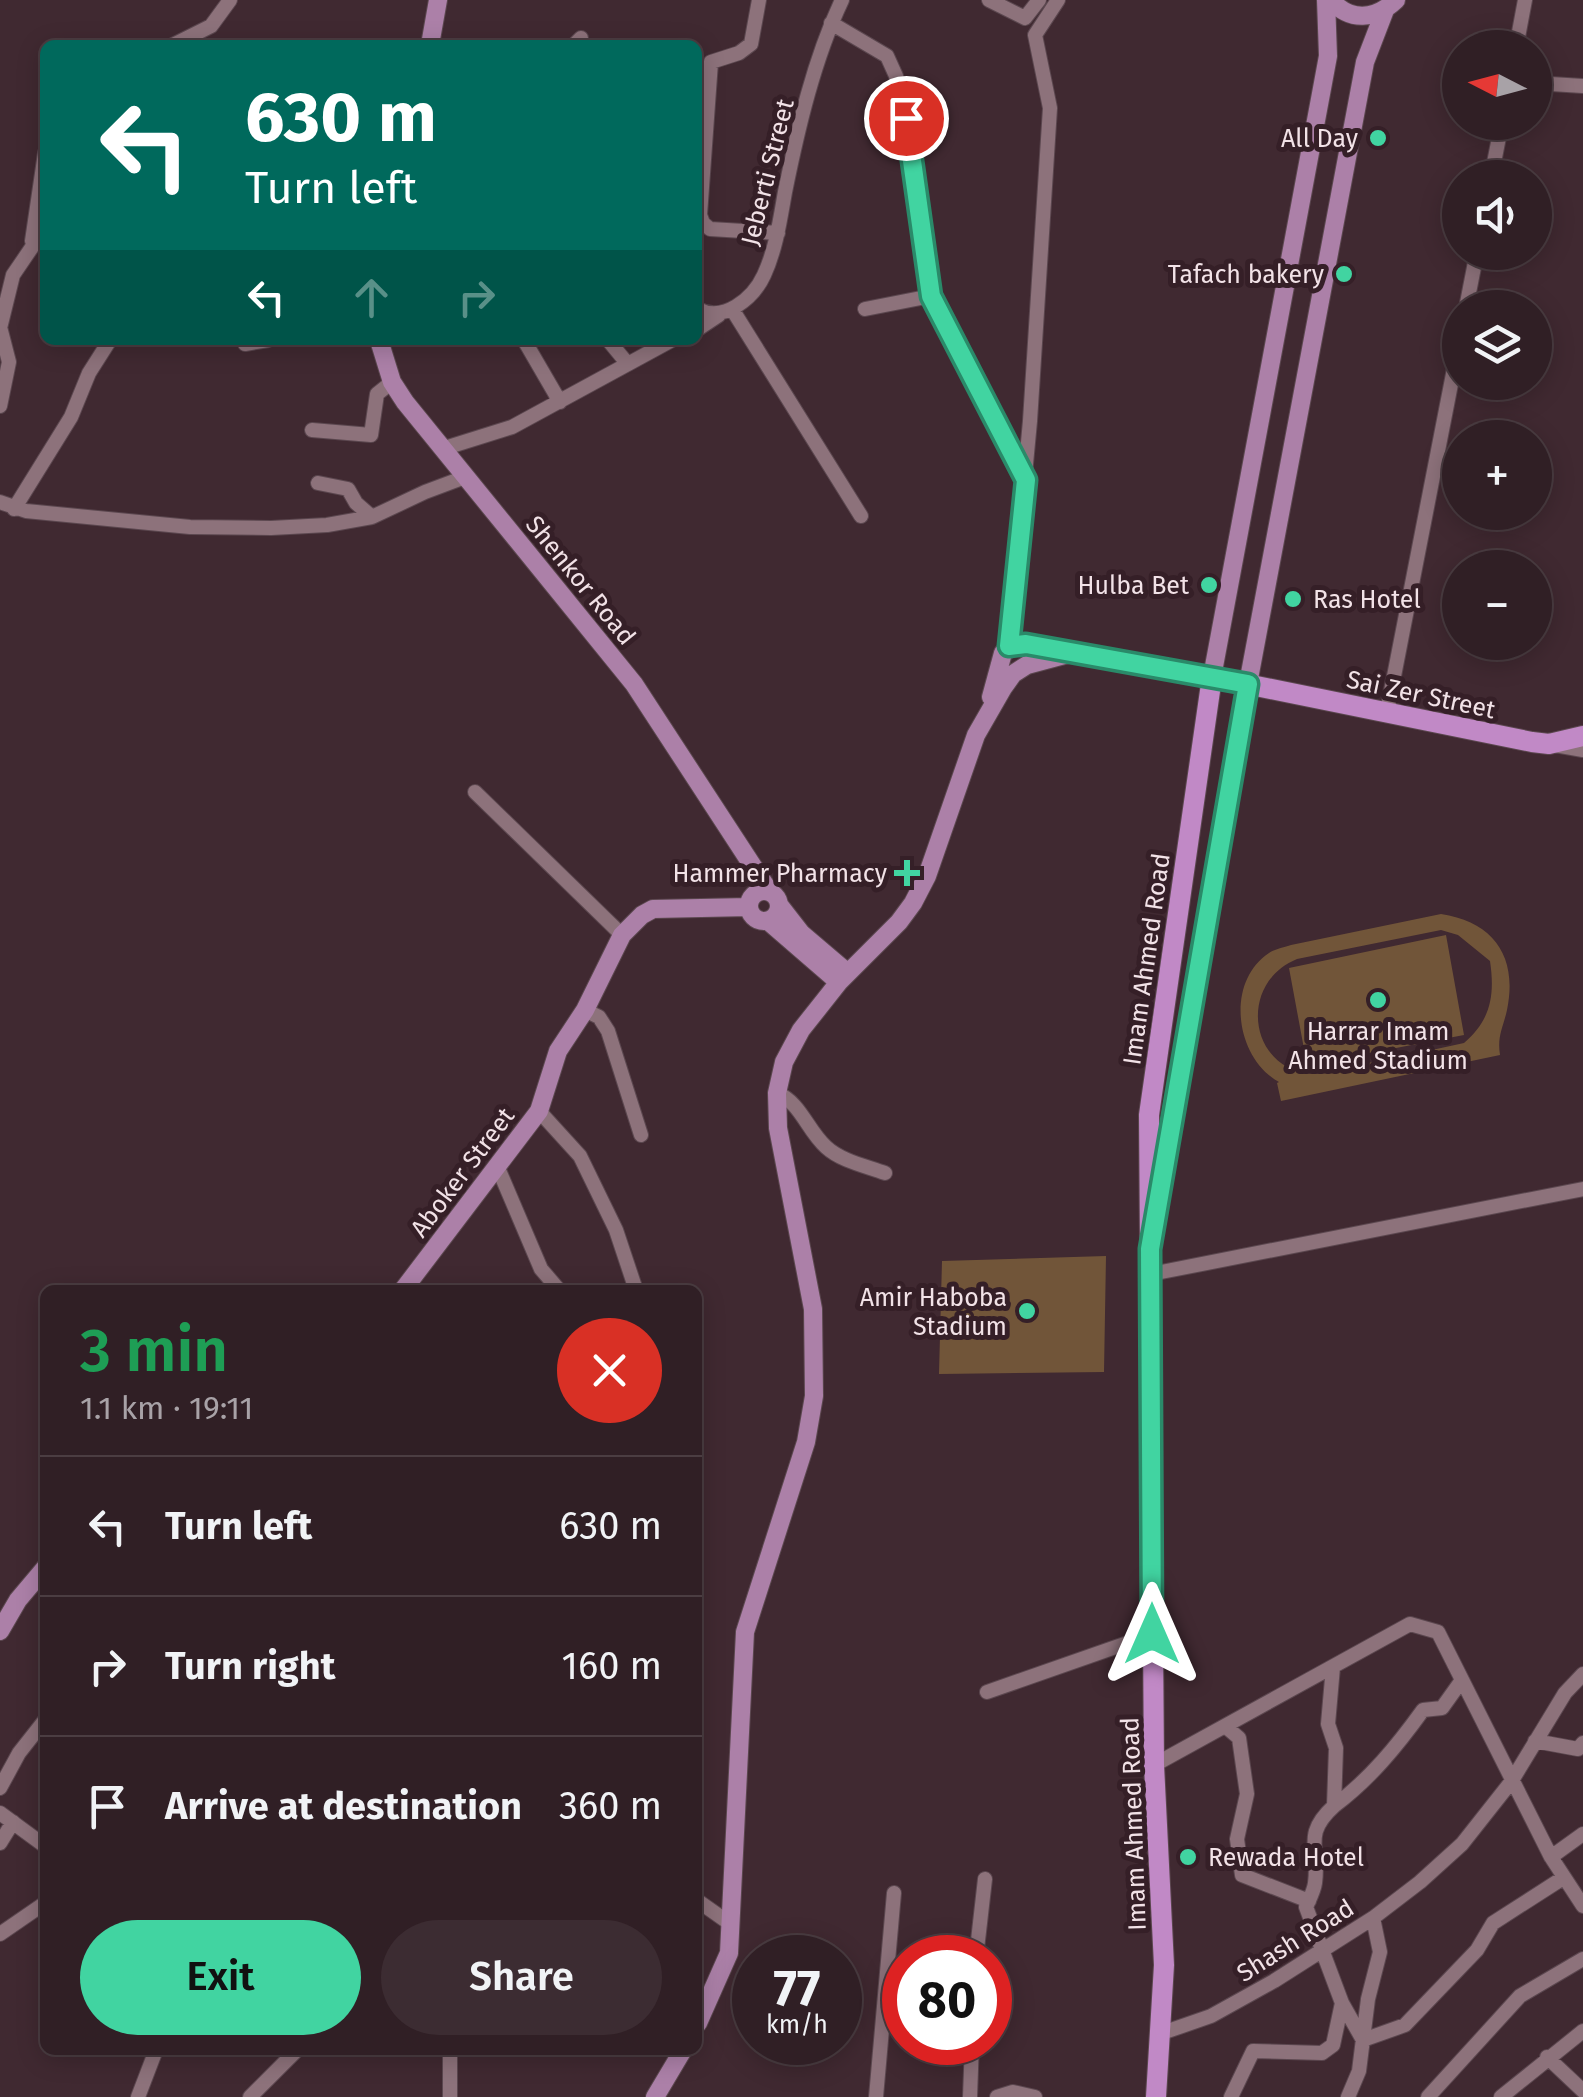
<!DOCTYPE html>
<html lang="en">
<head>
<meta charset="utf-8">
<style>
	:root { --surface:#301f25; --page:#3c2c32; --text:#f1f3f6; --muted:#a8a2a7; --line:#4b3d42; --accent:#41d4a1 }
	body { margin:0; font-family:"Fira Sans",sans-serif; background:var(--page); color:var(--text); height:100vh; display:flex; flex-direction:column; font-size:38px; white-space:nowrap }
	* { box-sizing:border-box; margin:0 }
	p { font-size:32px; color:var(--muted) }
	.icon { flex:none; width:55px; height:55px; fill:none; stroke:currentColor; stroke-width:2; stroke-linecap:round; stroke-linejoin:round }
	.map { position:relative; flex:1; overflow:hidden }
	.drawer { position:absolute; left:40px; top:1285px; width:662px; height:770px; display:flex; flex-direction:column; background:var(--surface); border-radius:15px; box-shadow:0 5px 25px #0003,0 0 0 2px var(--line) }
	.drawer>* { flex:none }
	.guide { position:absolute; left:40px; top:40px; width:662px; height:305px; border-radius:15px; box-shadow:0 5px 25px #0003,0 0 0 2px var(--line); background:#00695c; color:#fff; overflow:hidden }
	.needle { width:65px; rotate:276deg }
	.controls { position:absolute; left:1442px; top:30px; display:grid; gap:20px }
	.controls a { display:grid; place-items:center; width:110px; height:110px; border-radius:50%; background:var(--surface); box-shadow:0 5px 25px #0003,0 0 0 2px var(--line); font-size:50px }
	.speed { position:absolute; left:732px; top:1935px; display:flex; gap:20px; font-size:50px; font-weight:700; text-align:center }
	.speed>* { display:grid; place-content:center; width:130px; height:130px; border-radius:50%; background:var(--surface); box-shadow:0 5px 25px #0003,0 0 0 2px var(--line); line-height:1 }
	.speed small { font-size:25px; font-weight:400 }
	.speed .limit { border:15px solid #d22; background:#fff; color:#111 }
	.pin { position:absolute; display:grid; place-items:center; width:85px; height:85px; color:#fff; margin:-42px; border:5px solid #fff; border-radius:50%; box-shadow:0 2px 10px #0007 }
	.me { position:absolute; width:110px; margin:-55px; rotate:0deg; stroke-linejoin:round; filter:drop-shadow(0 0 8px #0008) }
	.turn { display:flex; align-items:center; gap:35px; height:210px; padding:0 40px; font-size:45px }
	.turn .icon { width:130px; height:130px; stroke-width:2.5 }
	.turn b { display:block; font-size:70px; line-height:85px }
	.lanes { display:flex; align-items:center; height:95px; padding:0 40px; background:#0003; justify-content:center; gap:50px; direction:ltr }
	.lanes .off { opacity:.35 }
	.round { display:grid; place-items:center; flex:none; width:105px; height:105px; border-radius:52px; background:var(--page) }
	.headline { display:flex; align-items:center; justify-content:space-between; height:170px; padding:0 40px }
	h1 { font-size:60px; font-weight:600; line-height:75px; color:#1e9e55 }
	.button { display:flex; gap:20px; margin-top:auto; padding:20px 40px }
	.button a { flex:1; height:115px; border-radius:60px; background:var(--accent); color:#111; font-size:40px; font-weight:600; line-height:115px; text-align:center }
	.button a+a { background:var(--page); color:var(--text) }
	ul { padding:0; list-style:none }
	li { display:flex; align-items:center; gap:30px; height:140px; padding:0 40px; border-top:2px solid var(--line) }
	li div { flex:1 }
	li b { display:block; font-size:38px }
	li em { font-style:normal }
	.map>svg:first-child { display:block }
</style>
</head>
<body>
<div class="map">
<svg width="1583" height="2097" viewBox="0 0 1583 2097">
	<rect width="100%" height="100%" fill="#402931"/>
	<path fill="#715539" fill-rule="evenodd" d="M1441,914C1494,922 1518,957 1507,1010C1503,1028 1497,1036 1500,1055L1281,1101L1277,1083L1279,1082C1235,1058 1225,982 1269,953C1275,949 1285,947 1291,945ZM1441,930L1458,935L1490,961C1495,995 1491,1020 1464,1043C1429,1051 1393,1058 1358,1065C1344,1068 1327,1075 1312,1074C1248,1069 1238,983 1297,959Z
		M1446,935L1464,1035L1307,1065L1289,968Z
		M1106,1256L1104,1372L939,1374L942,1261Z"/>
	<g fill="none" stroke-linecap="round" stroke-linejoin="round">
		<defs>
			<path id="minor" d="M759,0L751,44L739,53L711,62L700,215L703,223L710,229L778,233
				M989,0L1025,18L1039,0
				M831,23L887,56L896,76L906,117L931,296L1024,478
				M173,45L211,26L230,0
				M574,45L581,38
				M1516,48L1525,0
				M1535,83L1583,86
				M1491,178L1502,122
				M32,241L45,153
				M1466,308L1477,252
				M698,309C723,323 753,299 764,275C776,249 780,220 785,192C798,128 814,59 842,0
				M732,309L861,516
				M865,309L931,296
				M0,328L13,275L45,228
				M698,329L719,315
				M524,340L560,402
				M608,340L627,363
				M245,344L268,340
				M0,406L9,362L0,327
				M312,430L371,435L377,394L392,382
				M445,448L512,427L672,340
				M318,483L348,489L356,503L372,517
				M0,502L26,511L190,527L271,528L327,525L372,517L425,492L465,477
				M14,509L71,417L89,373L110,340
				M1009,646L1030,421L1050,108L1035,35L1058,0
				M1387,712L1460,338
				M1555,745L1583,750
				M475,792L622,935
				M585,1010L599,1017L608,1031L641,1135
				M777,1093C801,1103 807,1130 826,1147C841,1161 866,1166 885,1173
				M539,1111L580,1156L616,1230L636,1290
				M498,1168L541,1269L559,1290
				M1151,1274L1583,1189
				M987,1692L1153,1634
				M1225,1726L1239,1738L1247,1794L1237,1839L1242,1875L1309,1901
				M1535,1741L1578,1749L1583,1743
				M1154,1765L1410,1624L1438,1632L1551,1857L1583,1906
				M0,1788L19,1753L45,1720
				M1334,1806C1370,1779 1397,1746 1423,1710L1442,1708L1462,1680
				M0,1813L45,1846
				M0,1843L13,1822
				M1551,1857L1583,1834
				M698,1901L732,1925
				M0,1934L45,1903
				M976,1958L985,1879
				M1342,2003L1363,2040L1405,2025L1477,1950L1493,1923L1563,1878
				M1162,2033L1211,2016L1274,1981L1373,1918L1420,1882L1462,1844L1511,1782L1565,1693L1583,1674
				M1547,2057L1583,2091
				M138,2097L156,2050
				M250,2097L297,2050
				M450,2097V2050
				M876,2097L894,1893
				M970,2097L972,2042
				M997,2097L1013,2092L1035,2097
				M1231,2097L1253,2051L1322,2053L1333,2045L1342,2003L1306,1907C1309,1900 1314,1891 1315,1883C1320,1848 1302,1835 1334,1806L1336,1748L1328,1724L1333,1667
				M1348,2097L1359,2071L1368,1999L1380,1952L1373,1918
				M1428,2097L1520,1996L1583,1959
				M1501,2097L1583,2031"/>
			<path id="major" d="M1331,0C1350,22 1375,20 1396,0
				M430,45L438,0
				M379,340L392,382L405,402L634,684L769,891
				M1248,684L1365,62L1385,10
				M991,697L1003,653L1017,643L1212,677L1323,83L1328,56L1326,0
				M749 906a15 15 0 1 1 30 0a15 15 0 1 1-30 0Z
				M780,906L801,933L848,973
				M768,921L835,979
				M403,1290L539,1111L558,1051L585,1010L622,935L642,915L653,909L749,907
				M0,1631L18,1600L45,1568
				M698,2023L729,1953L745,1632L806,1442L814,1396L813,1309L778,1128L777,1093L784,1062L801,1030L839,982L899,922L913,903L927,876L976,735L1003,688L1013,674L1027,665L1068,654
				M655,2097L683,2050"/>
			<path id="highway" d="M1158,1203L1248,684
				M1156,2097L1164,1965L1154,1765L1149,1115L1212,677L1532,742L1549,744L1583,736"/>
		</defs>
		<use href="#minor" stroke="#5b474f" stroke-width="16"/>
		<use href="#major" stroke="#5b474f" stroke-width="20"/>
		<use href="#highway" stroke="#5b474f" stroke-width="22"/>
		<use href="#minor" stroke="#8d727b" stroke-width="14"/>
		<use href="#major" stroke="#ac80a8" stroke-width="18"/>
		<use href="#highway" stroke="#c189c6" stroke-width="20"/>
	</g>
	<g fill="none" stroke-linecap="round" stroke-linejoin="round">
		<defs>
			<path id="route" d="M906,118L931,296L1026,480L1009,646L1026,644L1248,684L1150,1249L1152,1634"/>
		</defs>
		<use href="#route" stroke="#2a8a69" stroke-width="25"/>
		<use href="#route" stroke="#41d4a1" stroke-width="18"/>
	</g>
	<g fill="#41d4a1" stroke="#351f27" stroke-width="4">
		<circle cx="1378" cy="138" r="10"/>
		<circle cx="1344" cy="274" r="10"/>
		<circle cx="1209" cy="585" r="10"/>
		<circle cx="1293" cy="599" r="10"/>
		<path d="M902 858h10v10h10v10h-10v10h-10v-10h-10v-10h10z"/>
		<circle cx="1378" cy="1000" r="10"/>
		<circle cx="1027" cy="1311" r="10"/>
		<circle cx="1188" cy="1857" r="10"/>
	</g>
	<g text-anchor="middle" stroke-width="10" stroke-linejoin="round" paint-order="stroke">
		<g font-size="25" fill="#f2e2e7" stroke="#351f27" text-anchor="end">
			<text x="1358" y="147">All Day</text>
			<text x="1324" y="283">Tafach bakery</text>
			<text x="1189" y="594">Hulba Bet</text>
			<text x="1313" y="608" text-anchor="start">Ras Hotel</text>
			<text x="887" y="882">Hammer Pharmacy</text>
			<text x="1378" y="1040" text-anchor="middle">Harrar Imam<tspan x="1378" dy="29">Ahmed Stadium</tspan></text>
			<text x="1007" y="1306">Amir Haboba<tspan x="1007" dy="29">Stadium</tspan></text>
			<text x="1208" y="1866" text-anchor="start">Rewada Hotel</text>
		</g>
		<g font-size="25" fill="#f2e2e7" stroke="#351f27">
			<text transform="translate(767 172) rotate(-76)" y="9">Jeberti Street</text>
			<text transform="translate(581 580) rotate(51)" y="9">Shenkor Road</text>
			<text transform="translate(1421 694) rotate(12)" y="9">Sai Zer Street</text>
			<text transform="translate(1146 959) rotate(-82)" y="9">Imam Ahmed Road</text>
			<text transform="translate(462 1172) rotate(-53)" y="9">Aboker Street</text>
			<text transform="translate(1133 1824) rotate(-92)" y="9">Imam Ahmed Road</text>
			<text transform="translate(1295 1940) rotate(-32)" y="9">Shash Road</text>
		</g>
	</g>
</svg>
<div class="controls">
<a><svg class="needle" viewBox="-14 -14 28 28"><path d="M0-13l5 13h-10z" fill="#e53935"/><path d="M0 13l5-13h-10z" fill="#a8a2a7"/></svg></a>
<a><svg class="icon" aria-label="sound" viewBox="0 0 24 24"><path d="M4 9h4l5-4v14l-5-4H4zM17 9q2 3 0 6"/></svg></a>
<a><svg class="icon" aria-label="layers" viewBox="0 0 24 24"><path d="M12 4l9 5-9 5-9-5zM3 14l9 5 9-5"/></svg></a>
<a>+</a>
<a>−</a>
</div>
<div class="speed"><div>77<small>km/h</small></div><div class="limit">80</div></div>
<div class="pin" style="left:906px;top:118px;background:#d93025"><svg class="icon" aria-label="arrive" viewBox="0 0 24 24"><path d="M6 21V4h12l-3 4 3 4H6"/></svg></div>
<svg class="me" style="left:1152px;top:1634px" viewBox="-20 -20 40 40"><path d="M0-17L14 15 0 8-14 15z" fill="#41d4a1" stroke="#fff" stroke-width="4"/></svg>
<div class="guide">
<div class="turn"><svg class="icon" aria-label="left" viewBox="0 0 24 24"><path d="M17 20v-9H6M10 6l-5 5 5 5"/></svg><div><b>630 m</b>Turn left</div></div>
<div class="lanes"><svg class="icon" aria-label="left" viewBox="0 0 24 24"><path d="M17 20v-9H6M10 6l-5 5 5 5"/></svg><svg class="icon off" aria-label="ahead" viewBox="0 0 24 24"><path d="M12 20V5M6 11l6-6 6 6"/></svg><svg class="icon off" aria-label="right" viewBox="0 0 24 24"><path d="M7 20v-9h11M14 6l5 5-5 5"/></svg></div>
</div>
<section class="drawer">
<div class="headline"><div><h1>3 min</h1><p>1.1 km · 19:11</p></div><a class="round" style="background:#d93025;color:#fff"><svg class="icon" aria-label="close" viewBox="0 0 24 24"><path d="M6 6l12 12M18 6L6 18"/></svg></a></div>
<ul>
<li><svg class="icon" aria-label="left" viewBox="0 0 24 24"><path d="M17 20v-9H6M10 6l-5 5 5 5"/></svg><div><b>Turn left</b></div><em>630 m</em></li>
<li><svg class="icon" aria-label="right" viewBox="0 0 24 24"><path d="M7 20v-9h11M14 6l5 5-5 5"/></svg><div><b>Turn right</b></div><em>160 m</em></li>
<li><svg class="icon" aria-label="arrive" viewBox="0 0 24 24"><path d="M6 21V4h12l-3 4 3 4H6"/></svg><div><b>Arrive at destination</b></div><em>360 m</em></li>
</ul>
<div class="button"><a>Exit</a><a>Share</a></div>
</section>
</div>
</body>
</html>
